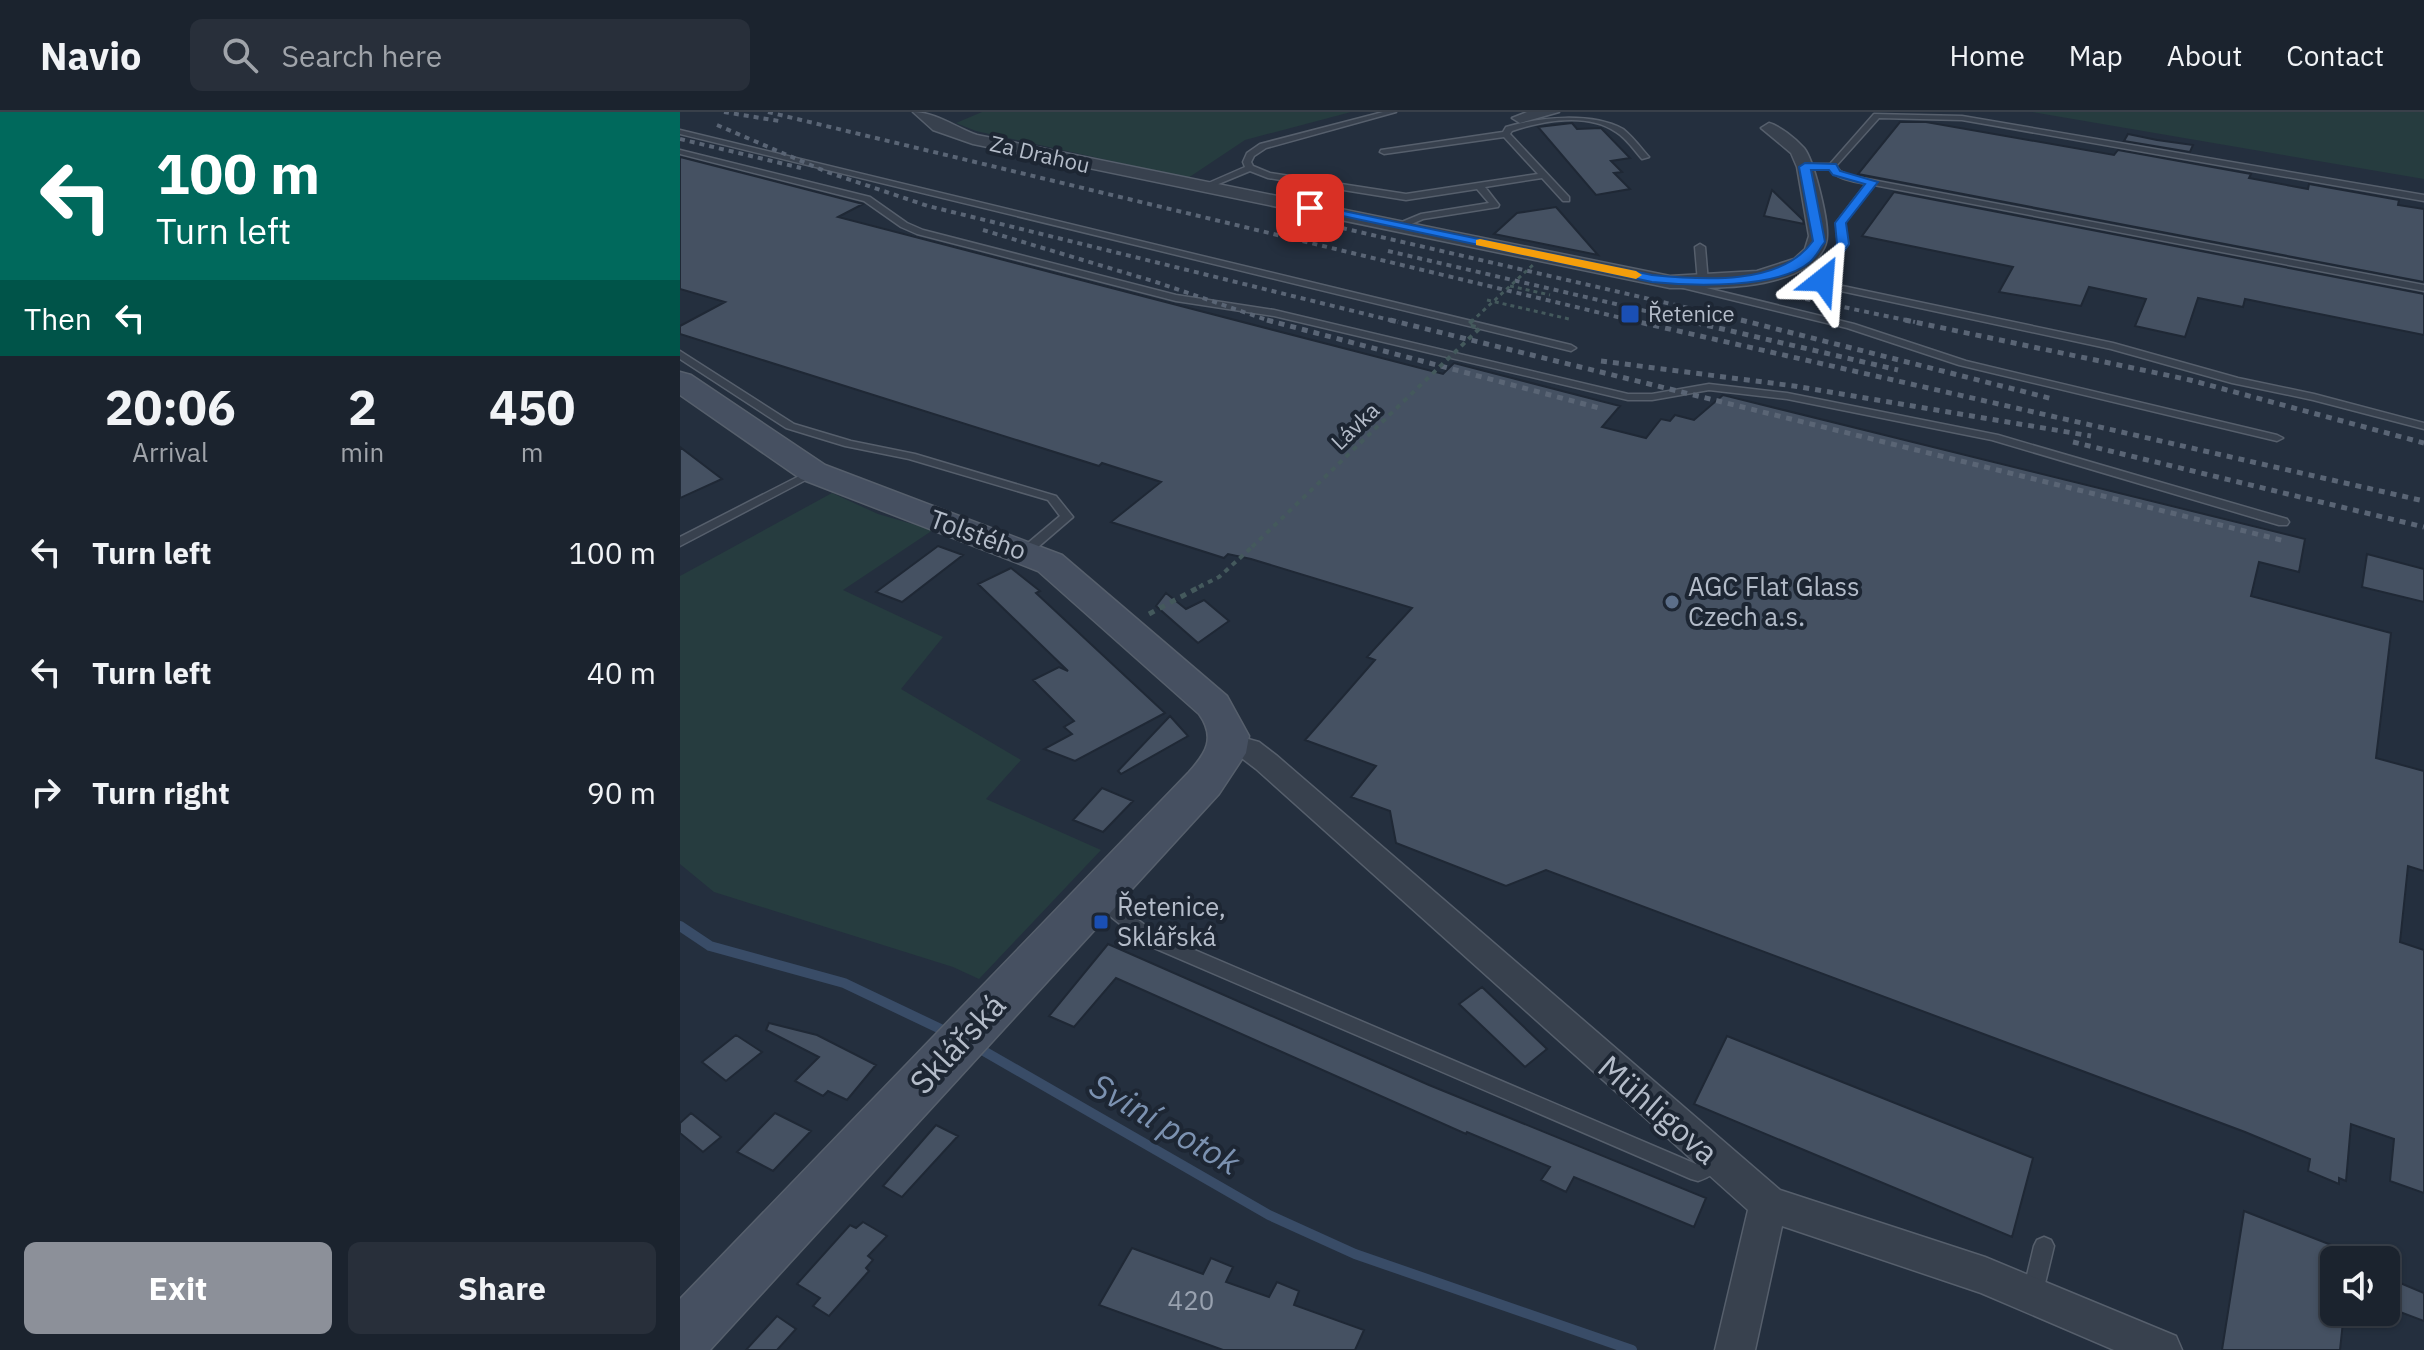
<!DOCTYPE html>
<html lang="en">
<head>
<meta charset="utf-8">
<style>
	:root { --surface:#1b232e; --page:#282f3a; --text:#f1f3f6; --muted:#a0a4aa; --line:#39404a; --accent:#8c9099 }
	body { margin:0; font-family:"IBM Plex Sans",sans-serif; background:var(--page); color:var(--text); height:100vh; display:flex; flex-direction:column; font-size:30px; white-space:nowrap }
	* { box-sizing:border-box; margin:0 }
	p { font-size:26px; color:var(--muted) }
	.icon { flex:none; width:44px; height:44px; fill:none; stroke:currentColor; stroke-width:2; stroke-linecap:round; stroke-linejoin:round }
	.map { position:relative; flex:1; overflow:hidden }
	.details { display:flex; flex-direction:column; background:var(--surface); width:680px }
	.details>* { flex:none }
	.hud { background:#00695c; color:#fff; overflow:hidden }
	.buttons { position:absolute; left:1640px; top:1134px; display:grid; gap:16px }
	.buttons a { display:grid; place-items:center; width:80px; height:80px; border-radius:12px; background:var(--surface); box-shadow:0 2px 6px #0004,0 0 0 2px var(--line); font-size:40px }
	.pin { position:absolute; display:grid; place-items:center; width:68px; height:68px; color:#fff; margin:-34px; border-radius:16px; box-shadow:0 4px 12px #0006 }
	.me { position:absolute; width:88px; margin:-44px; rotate:28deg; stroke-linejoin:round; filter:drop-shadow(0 0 6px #0008) }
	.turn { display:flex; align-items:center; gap:28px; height:168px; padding:0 24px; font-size:36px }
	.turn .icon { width:104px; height:104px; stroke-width:2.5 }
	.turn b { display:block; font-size:56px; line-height:68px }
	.then { display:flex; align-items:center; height:76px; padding:0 24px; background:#0003; gap:16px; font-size:30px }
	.eta { display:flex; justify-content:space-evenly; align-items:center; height:136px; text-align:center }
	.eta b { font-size:48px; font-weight:800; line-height:56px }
	.cta { display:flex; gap:16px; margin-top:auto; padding:16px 24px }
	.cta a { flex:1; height:92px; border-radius:12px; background:var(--accent); color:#fff; font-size:32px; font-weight:800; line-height:92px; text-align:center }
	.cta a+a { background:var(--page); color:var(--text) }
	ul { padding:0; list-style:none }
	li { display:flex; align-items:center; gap:24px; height:120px; padding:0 24px }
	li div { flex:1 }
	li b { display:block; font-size:30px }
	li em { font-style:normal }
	header { display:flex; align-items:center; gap:48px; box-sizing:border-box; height:112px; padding:0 40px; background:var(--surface); border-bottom:2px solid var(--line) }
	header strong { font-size:38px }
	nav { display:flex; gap:44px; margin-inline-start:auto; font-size:28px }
	.search { width:560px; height:72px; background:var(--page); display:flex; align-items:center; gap:20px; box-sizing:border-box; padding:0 28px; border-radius:12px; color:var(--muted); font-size:30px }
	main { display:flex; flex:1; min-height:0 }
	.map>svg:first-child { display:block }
</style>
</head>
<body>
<header>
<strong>Navio</strong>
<div class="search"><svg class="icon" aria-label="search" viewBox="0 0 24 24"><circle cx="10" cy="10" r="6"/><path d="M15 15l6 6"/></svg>Search here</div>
<nav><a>Home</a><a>Map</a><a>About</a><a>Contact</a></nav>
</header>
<main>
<section class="details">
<div class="hud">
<div class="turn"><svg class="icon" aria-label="left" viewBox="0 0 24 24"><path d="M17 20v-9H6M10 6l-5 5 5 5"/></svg><div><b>100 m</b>Turn left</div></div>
<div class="then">Then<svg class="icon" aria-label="left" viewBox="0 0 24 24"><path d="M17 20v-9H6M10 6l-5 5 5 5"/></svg></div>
</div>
<div class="eta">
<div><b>20:06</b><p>Arrival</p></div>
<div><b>2</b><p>min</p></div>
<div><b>450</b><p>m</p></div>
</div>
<ul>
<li><svg class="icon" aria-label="left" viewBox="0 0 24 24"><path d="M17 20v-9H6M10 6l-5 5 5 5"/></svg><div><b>Turn left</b></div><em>100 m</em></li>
<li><svg class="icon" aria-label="left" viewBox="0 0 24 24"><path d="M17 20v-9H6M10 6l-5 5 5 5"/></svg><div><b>Turn left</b></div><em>40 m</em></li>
<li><svg class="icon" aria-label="right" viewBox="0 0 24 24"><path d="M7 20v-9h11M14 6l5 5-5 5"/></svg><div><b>Turn right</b></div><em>90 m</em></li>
</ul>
<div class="cta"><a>Exit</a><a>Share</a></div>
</section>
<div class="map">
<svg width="1744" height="1238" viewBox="0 0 1744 1238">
	<rect width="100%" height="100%" fill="#242f3e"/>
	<path fill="#263c3f" d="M302,0H671L565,28L508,66L296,19L276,11Z
		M1352,0H1744V67Z
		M152,381L198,402L253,418L163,478L263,525L221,577L341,648L306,687L421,738L299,867L273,855L34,780L0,752V464Z"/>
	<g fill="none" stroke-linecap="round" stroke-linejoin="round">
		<path stroke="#394c67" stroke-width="10" d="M0,814L30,834L164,871L269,921
			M295,934L589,1103L675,1142L952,1238"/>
	</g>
	<path fill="#455162" stroke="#1f2835" stroke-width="2" d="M1220,10H1246L1434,43L1438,38L1571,62L1569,66L1628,77L1629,72L1719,88L1718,93L1744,97V170L1178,62Z
		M892,11L897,17L921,16L950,46L931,49L942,60L934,61L950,77L916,83L858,15Z
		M1448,22L1477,28L1513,33L1510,40L1444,29Z
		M0,45L183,92L158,105L763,262L774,251L940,294L922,315L966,326L981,307L990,309L995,303L1014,308L1043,283L1625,427L1619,460L1579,450L1571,484L1711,521L1696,646L1744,659V759L1728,754L1720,830L1744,838V1081L1710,1069L1714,1027L1671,1012L1666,1069L1659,1066V1072L1628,1059L1630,1047L1565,1020L866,758L826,774L716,731L710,699L671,685L696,654L625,628L695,548L687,545L732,496L571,447L548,442L544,446L431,410L481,370L422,351L419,354L0,222V214L45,190L0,177Z
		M1092,78L1123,108L1124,112L1084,104Z
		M1214,80L1744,182V223L1565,187L1563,195L1518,186L1505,225L1455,214L1466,187L1409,175L1401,194L1319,180L1333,155L1182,124Z
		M876,95L918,143L814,122L837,101Z
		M0,335L42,367L0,386Z
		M258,434L283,443L222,490L196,480Z
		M1687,442L1744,457V490L1682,475Z
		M331,456L360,479L356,481L485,601L395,649L364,637L392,622L384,615L394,609L353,568L379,555L388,559L298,472Z
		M486,481L506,497L524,488L549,509L518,531L476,494Z
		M490,604L508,624L441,662L438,659Z
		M422,676L453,689L423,720L393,708Z
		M428,832L749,973L1026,1086L1014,1115L894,1065L886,1080L861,1068L870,1055L787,1020L786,1022L436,866L394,915L369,904Z
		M802,875L867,937L845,955L779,892Z
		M89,911L137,923L196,953L167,988L148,979L143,984L115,969L139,945L86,918Z
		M56,923L82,940L46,969L22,950Z
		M1047,924L1353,1046L1332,1125L1014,992Z
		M11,1001L41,1025L23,1040L0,1021V1011Z
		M95,1001L131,1019L93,1059L57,1040Z
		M256,1013L278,1024L222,1085L203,1074Z
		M1564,1099L1654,1134V1200H1664L1660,1238H1542Z
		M183,1110L207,1124L188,1144L193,1148L186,1156L189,1159L149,1204L133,1194L140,1186L117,1172L170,1113L176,1116Z
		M452,1136L523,1162L531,1146L553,1155L546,1170L589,1185L597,1170L619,1179L614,1193L684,1218L675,1238H543L419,1193Z
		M1706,1165L1744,1181V1209L1712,1197V1189L1706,1187Z
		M97,1204L116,1217L97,1238H66Z"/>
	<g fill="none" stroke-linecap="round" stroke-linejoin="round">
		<defs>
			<path id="lane" d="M703,0H716L586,36L574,44L571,50L573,54L590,61L726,82L858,62L824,25L704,42L700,40L701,38L823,20L826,15C860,5 911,0 943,17C953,25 961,36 969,45L962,47C954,38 946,26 936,20C907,0 862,9 832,19L830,22L889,85V89H883L862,66L805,75L819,93L818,95L743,107L720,117L717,116V112L741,102L809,91L797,77L726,88L588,66L570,59L524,78L517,76L565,55L563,50L567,41L580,32Z
				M1194,2L1282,4L1744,83V89L1282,8L1199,6L1156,54L1160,59L1171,64L1744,173V179L1194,73L1164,111L1168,132L1148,159V167L1153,172L1433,231L1558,266L1634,282L1744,311V317L1633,288L1552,271L1431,237L1147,176L1138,168V159L1158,132L1156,111L1186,72C1173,69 1158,68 1150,57L1125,58L1121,55L1125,52H1150Z
				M0,18L891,233L896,236L891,239L0,22Z
				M0,38L190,85L227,111L243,118L496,183L594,198L948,282H972L1029,272L1107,281L1318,323L1607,407L1609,410L1607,413H1599L1312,328L1107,287L1029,278L972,288H948L594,204L496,189L237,122L221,115L184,89L0,42Z
				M1020,132L1025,135L1028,170L1023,173L1018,170L1015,135Z
				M994,168L1174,212L1286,249L1597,323L1603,326L1597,329L1279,253L1167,216L991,173L989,171Z
				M0,239L114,312L171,329L235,342L376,384L393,405L350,442H342L340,439L342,436L380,404L368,388L229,347L165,334L106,316L0,247Z
				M133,357L137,358V362L0,434V425Z
				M417,785L442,796L477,822L1016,1052L1035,1041L1041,1043L1044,1049C1040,1059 1028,1066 1018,1069L1011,1067L465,832L430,804L411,795L409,791L411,787Z
				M1364,1125L1371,1128L1374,1134L1362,1184L1359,1191L1352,1194L1345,1191L1342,1184L1354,1134L1357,1128Z"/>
			<path id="street" d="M233,0C255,0 275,15 297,23L990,164L1077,159L1114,147L1125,137L1129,124L1117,55L1111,41L1081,16L1089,11C1100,14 1116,27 1124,36C1134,48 1148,107 1147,124C1147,136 1138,147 1128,154C1092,178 1032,176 990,176L293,32L253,18Z
				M847,0H879L840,11L832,6Z
				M550,622L579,630L596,643L1100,1078L1305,1145L1496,1224L1502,1238H1434L1301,1181L1102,1114L1075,1238H1035L1068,1098L576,657L559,644L540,639L536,632L540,625Z"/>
			<path id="secondary" d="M0,260L11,263L145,353L382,443L547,584L569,624L566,641L539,682L30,1238H0V1187L509,660C526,641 536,626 519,602L358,459L121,367L0,283Z"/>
		</defs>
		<use href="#lane" stroke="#565f6c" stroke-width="3"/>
		<use href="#street" stroke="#565f6c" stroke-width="3"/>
		<use href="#secondary" stroke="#565f6c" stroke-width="3"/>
		<path stroke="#44595c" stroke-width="3" stroke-dasharray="4 4" stroke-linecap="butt" d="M830,174L870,183
			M807,188L889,207"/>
		<path stroke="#44595c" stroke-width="4" stroke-dasharray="5 5" stroke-linecap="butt" d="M519,475L539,465L572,435"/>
		<path stroke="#44595c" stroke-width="5" stroke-dasharray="6 6" stroke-linecap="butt" d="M469,502L523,473"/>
		<use href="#lane" fill="#38414e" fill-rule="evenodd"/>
		<use href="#street" fill="#38414e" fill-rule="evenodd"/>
		<use href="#secondary" fill="#465061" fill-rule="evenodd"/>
		<path stroke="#5a6575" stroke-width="4" stroke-dasharray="5 5" stroke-linecap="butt" d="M44,0L99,9
			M88,0L958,210
			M37,13L147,60L248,94L718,210
			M0,27L121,56
			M623,107L1069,210
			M303,118L476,170L593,210
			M708,139L1013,210
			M1096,181L1235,210"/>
		<path stroke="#5a6575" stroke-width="5" stroke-dasharray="6 6" stroke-linecap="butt" d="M587,208L923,297
			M710,208L1605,429
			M950,208L1744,389
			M1004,208L1218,258
			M1061,208L1373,287
			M1225,208L1510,268L1744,331
			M921,249L1114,274L1411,324
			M1393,330L1744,415"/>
		<path stroke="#44595c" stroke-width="3" stroke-dasharray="4 4" stroke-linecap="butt" d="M791,210L855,151"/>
		<path stroke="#44595c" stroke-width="4" stroke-dasharray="5 5" stroke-linecap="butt" d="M793,208L788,213L800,216
			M572,435L800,216"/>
	</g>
	<path fill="#1a73e8" stroke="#114b97" stroke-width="2" d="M1125,51L1156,52L1160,59L1198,70L1166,111L1169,132L1150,159L1149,168L1143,172L1137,168V159L1157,132L1155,111L1185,72L1153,63L1149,58H1131L1145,130C1140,136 1136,145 1130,150C1098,177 1012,174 972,170L625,96L630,92L972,163C1022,168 1101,174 1133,129L1119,55Z"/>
	<path fill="#f59e0b" d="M800,127L956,159L962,163L956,167L796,133V128Z"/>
	<g fill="#1a4fb4" stroke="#1d2633" stroke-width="3">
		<rect x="940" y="192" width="20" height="20" rx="4"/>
		<rect x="413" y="802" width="16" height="16" rx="4"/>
	</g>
	<circle fill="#5c6f8a" stroke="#1d2633" stroke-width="3" cx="992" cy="490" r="8"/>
	<g text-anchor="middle" stroke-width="8" stroke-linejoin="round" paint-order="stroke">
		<g font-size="22" fill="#b4bcc9" stroke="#1d2633">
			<text transform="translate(360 42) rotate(13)" y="8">Za Drahou</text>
			<text transform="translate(675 314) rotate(-44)" y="8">Lávka</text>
		</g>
		<g font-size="22" fill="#b4bcc9" stroke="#1d2633" text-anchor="start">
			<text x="968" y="210">Řetenice</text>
		</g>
		<g font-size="26" fill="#b4bcc9" stroke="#1d2633">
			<text transform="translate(298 423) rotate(20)" y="9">Tolstého</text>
		</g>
		<g font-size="26" fill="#b4bcc9" stroke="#1d2633" text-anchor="start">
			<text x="1008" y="484">AGC Flat Glass<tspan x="1008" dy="30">Czech a.s.</tspan></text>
			<text x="437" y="804">Řetenice,<tspan x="437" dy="30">Sklářská</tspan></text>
		</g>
		<g font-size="26" fill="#98a1af">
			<text x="511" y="1198">420</text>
		</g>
		<g font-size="32" fill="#b4bcc9" stroke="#1d2633">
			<text transform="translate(278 932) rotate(-47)" y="11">Sklářská</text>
			<text transform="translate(978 998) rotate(41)" y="11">Mühligova</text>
		</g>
		<g font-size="34" font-style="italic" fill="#7c92b1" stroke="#1d2633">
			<text transform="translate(485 1012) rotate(30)" y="12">Sviní potok</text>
		</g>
	</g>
</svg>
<div class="buttons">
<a><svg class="icon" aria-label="sound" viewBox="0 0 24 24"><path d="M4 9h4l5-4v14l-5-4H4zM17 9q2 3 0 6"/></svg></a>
</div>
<div class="pin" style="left:630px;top:96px;background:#d93025"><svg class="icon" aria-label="arrive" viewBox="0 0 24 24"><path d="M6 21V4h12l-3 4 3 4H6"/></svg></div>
<svg class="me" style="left:1143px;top:168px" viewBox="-20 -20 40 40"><path d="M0-17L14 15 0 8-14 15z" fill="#1a73e8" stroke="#fff" stroke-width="4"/></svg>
</div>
</main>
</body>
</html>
